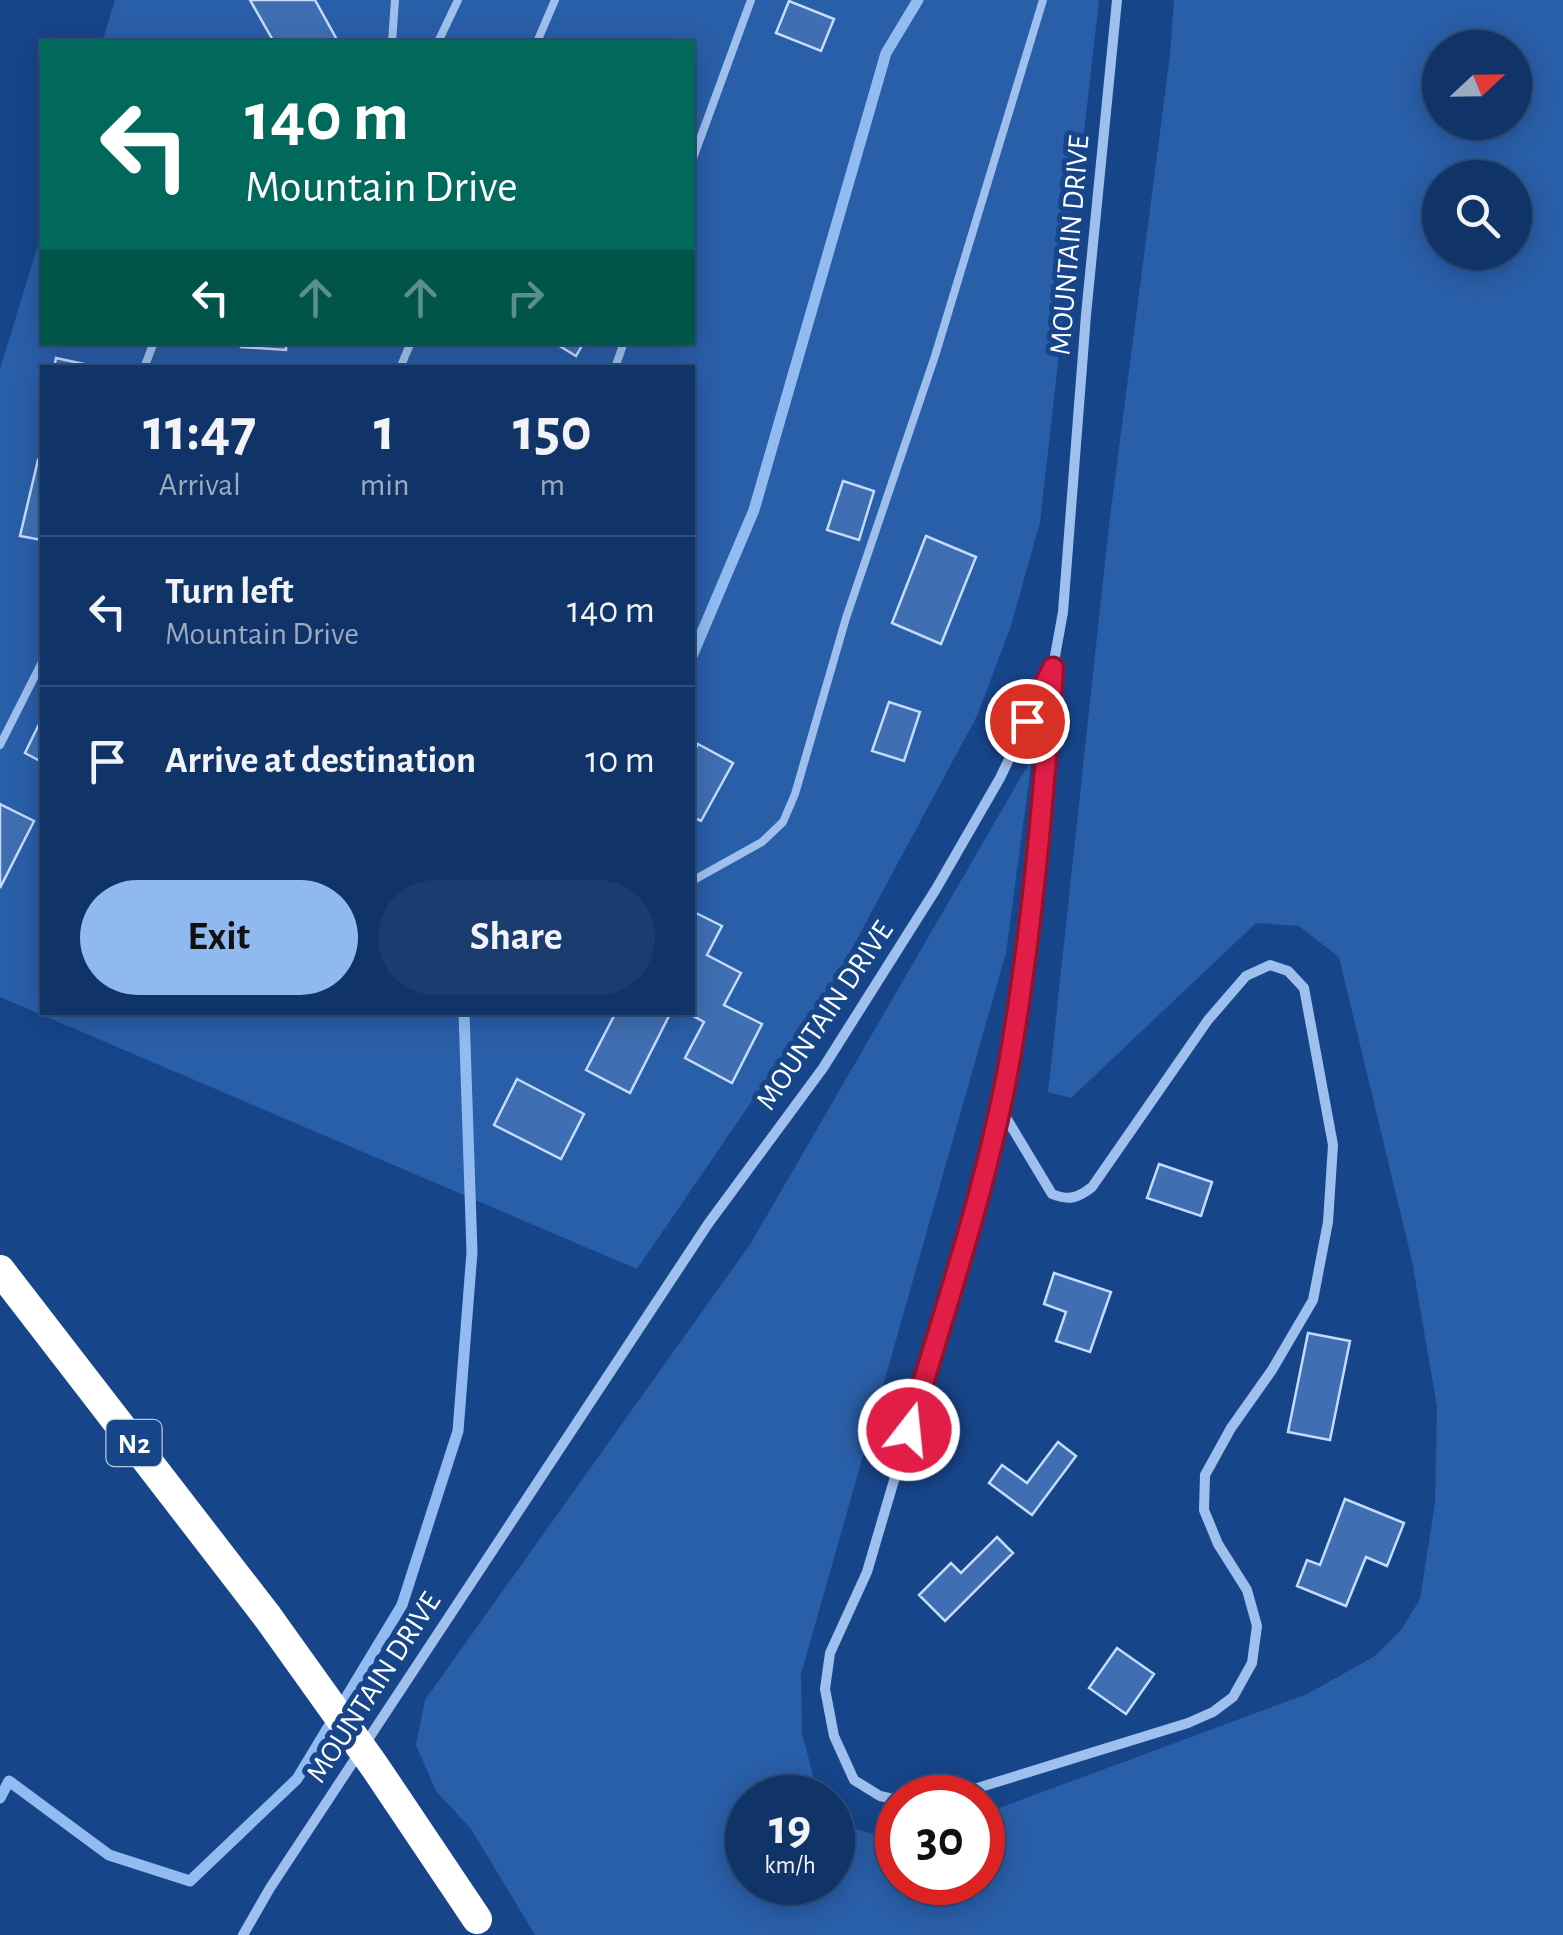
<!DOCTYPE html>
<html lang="en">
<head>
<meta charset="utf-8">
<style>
	:root { --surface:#113468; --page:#1a3c6e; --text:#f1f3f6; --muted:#9caac0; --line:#304f7c; --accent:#90b9f0 }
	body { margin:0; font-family:"Alegreya Sans",sans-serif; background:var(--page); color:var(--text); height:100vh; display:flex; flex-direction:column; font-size:38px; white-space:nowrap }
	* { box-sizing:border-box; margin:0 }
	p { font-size:32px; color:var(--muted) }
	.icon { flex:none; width:55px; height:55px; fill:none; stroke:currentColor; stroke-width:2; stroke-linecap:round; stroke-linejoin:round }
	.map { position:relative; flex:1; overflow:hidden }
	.drawer { position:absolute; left:40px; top:365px; width:655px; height:650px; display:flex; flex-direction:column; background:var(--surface); border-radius:0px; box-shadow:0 5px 25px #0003,0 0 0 2px var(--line) }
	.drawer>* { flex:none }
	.top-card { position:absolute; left:40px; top:40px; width:655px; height:305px; border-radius:0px; box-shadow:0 5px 25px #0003,0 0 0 2px var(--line); background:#00695c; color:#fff; overflow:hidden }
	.needle { width:65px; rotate:68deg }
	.tools { position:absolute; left:1422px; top:30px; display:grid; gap:20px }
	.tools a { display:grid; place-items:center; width:110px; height:110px; border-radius:50%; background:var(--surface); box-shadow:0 5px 25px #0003,0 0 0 2px var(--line); font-size:50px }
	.speed { position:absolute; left:725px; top:1775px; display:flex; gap:20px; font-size:50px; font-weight:700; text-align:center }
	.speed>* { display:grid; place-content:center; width:130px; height:130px; border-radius:50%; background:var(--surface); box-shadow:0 5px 25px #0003,0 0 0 2px var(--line); line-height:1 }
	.speed small { font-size:25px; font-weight:400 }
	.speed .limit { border:15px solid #d22; background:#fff; color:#111 }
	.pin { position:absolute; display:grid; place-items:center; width:85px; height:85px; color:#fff; margin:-42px; border:5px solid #fff; border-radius:50%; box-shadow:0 2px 10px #0007 }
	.me { position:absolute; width:110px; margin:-55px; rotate:16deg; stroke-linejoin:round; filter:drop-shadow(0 0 8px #0008) }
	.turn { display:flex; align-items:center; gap:35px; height:210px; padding:0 40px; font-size:45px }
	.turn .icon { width:130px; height:130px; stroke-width:2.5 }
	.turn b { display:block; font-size:70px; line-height:85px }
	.lanes { display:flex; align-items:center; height:95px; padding:0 40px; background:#0003; justify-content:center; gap:50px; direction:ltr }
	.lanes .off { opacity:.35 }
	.eta { display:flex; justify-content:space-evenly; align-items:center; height:170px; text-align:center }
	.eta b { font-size:60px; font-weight:600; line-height:70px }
	.primary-button { display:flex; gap:20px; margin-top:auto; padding:20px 40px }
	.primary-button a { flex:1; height:115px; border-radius:60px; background:var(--accent); color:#111; font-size:40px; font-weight:600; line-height:115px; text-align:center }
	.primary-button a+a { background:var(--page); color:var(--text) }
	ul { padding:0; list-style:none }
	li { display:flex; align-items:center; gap:30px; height:150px; padding:0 40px; border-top:2px solid var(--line) }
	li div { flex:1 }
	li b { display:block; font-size:38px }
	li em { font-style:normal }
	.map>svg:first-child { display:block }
</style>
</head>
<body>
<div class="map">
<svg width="1563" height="1935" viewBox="0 0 1563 1935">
	<rect width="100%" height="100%" fill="#17458a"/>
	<path fill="#295ea8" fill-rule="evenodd" d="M115,0H1099L1040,522L1011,626L977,716L836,978L637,1269L0,997V369L42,232V342H692V42H102ZM42,368H692V1012H42Z
		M1174,0H1563V1935H535L471,1829L436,1791L416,1745L425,1700L751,1243L1032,758L1006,953L801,1674L802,1733L817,1791L821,1797L748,1798V1882H832L833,1812L858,1830L897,1839L898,1882H982L983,1814L1307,1694L1375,1656L1401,1630L1420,1599L1435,1503L1437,1407L1412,1261L1339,957L1299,926L1256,923L1071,1098L1048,1092L1109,525L1170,55ZM1440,48H1515V122H1440ZM1440,178H1515V252H1440Z"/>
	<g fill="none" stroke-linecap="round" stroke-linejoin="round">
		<path stroke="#91bbf1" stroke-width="11" d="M692,656L754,510L886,53L918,0
			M0,1798L9,1781L109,1855L190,1881L297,1779L402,1605L458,1431L472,1252L464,1012"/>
	</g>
	<path fill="#3f6fb2" stroke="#c5dbfa" stroke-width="2.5" d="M250,0H315L336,38L328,42H274Z
		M789,1L834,19L821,51L776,33Z
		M241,342H286V350L241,347Z
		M553,342H584L576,356Z
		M56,358L84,364L83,368H54Z
		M38,460L42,461V540L20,536Z
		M843,481L874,491L859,540L827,530Z
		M926,536L976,557L941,644L892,623Z
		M889,702L920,712L904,761L872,751Z
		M42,718V762L25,753Z
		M698,744L733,763L701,821L692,817V755Z
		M0,804L34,821L0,888Z
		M692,911L722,926L707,955L741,973L724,1005L762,1024L732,1083L685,1058L704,1022L686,1012H692Z
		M616,1012H671L630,1093L586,1070Z
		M517,1079L584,1114L561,1159L494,1125Z
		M1159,1164L1212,1182L1201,1216L1147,1198Z
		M1054,1273L1111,1292L1090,1352L1056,1341L1066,1312L1044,1304Z
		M1308,1333L1350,1341L1330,1440L1288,1432Z
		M1058,1442L1076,1456L1032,1515L989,1483L1002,1465L1027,1483Z
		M1345,1499L1404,1523L1387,1566L1366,1557L1346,1606L1297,1586L1307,1560L1320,1565Z
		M997,1537L1013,1553L945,1621L919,1595L951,1563L961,1573Z
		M1117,1648L1154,1674L1126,1714L1089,1688Z"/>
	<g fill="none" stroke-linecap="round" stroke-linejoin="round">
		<path stroke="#9fc0ee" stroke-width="8" d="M392,42L395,0
			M438,42L458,0
			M537,42L555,0
			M692,161L751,0
			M144,368L154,342
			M400,368L411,342
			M615,368L624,342
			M0,745L42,662
			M692,881L762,842L783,822L795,794L846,618L935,356L1043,0"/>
		<path stroke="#9fc0ee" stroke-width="10" d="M945,1798L1188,1723L1213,1712L1233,1697L1252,1663L1257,1626L1247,1590L1218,1544L1204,1510L1205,1475L1231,1428L1272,1370L1313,1300L1328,1222L1333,1145L1304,988L1288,971L1270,965L1246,976L1208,1020L1092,1187C1078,1198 1069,1201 1052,1194L999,1106
			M898,1800L880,1796L854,1780L834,1736L825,1689L830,1653L867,1572L982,1182L1007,1072L1040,847L1052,673
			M243,1935L270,1888L708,1224L823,1068L936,889L1000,778L1053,667L1063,612L1086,315L1117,0"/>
		<path stroke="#fff" stroke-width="30" d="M0,1270L267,1616"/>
		<path stroke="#fff" stroke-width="30" d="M267,1616L375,1767L477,1919"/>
	</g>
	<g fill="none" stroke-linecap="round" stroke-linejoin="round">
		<defs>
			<path id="route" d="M909,1430C944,1311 985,1192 1008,1069C1032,936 1043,802 1053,668L1027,721"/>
		</defs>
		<use href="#route" stroke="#92132f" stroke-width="25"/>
		<use href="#route" stroke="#e11d48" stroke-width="18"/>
	</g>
	<g text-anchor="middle" stroke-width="10" stroke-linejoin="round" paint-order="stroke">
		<rect fill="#17458a" stroke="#b9c7dc" stroke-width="2.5" x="106.5" y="1420" width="55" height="46" rx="8"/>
		<g font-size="28" font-weight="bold" fill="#fff">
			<text x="134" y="1453">N2</text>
		</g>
		<g font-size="30" fill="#fff" stroke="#17458a">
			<text transform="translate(1069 245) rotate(-85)" y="10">MOUNTAIN DRIVE</text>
			<text transform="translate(824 1015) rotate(-56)" y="10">MOUNTAIN DRIVE</text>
			<text transform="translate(373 1687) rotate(-57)" y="10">MOUNTAIN DRIVE</text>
		</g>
	</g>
</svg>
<div class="tools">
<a><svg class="needle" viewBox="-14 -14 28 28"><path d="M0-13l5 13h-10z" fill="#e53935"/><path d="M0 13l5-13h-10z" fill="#9caac0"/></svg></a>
<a><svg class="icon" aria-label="search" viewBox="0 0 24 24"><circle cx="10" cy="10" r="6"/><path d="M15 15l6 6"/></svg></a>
</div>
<div class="speed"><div>19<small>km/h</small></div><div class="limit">30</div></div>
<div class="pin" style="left:1027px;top:721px;background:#d93025"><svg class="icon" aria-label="arrive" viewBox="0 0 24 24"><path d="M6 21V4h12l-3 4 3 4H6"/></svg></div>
<svg class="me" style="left:909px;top:1430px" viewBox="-20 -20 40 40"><circle r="17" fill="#e11d48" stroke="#fff" stroke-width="3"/><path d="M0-11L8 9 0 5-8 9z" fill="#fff"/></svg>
<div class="top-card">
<div class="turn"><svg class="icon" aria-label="left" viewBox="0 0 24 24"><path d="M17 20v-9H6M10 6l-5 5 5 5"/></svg><div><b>140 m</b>Mountain Drive</div></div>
<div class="lanes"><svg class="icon" aria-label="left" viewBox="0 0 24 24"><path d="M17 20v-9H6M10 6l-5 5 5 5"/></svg><svg class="icon off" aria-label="ahead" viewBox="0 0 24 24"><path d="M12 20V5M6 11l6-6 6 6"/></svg><svg class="icon off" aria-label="ahead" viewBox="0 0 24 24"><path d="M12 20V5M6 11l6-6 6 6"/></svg><svg class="icon off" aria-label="right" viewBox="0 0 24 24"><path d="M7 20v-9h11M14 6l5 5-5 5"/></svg></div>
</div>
<section class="drawer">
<div class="eta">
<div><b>11:47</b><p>Arrival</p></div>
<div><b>1</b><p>min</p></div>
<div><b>150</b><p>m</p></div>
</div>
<ul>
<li><svg class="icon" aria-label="left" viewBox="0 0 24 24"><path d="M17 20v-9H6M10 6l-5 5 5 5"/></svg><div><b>Turn left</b><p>Mountain Drive</p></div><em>140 m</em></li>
<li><svg class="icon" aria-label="arrive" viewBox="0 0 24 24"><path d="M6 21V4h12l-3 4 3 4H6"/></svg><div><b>Arrive at destination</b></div><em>10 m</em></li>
</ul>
<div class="primary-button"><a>Exit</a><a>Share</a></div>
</section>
</div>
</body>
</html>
